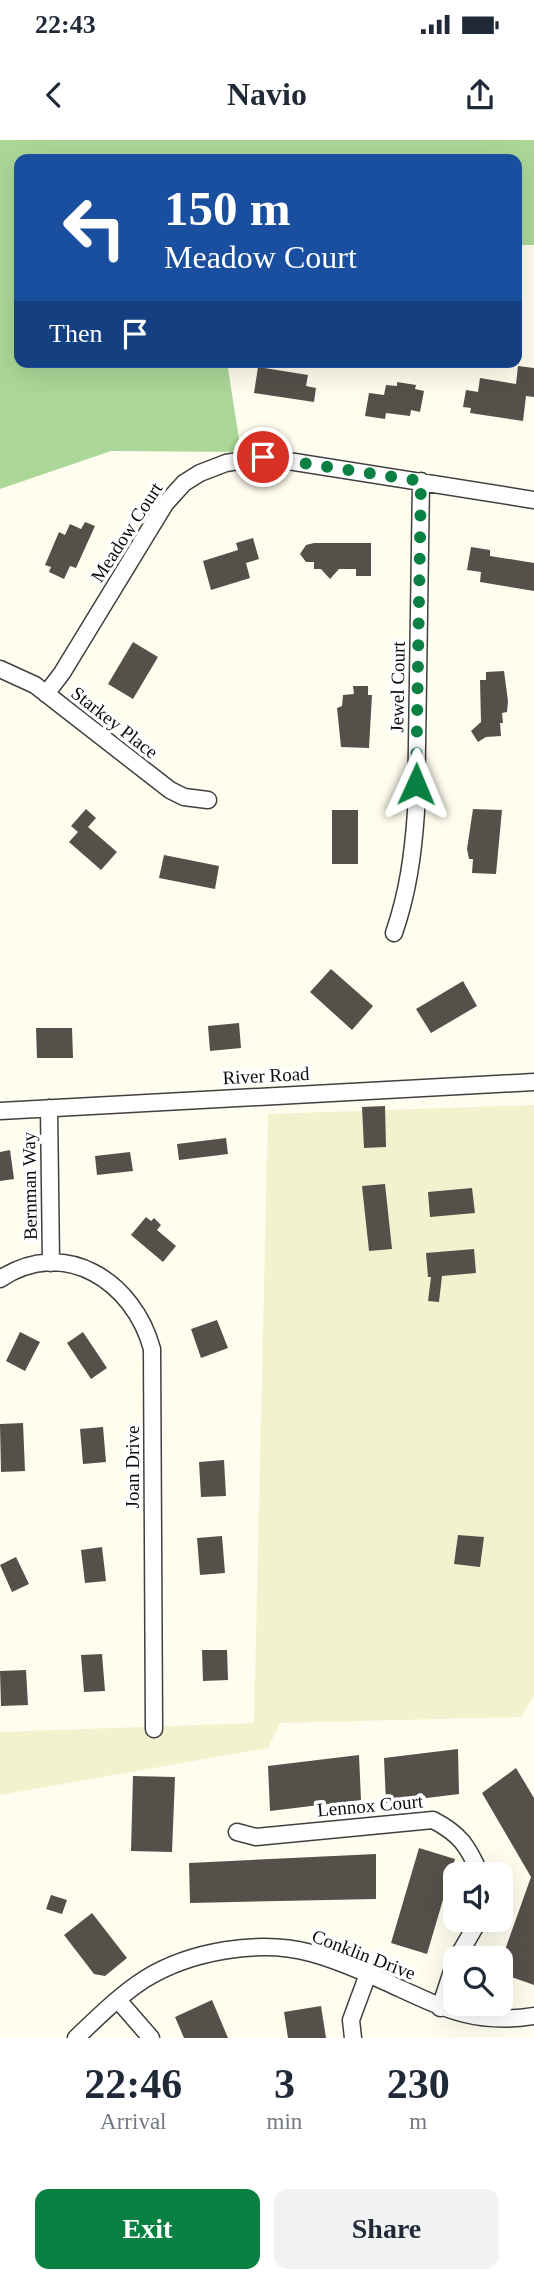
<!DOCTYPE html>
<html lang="en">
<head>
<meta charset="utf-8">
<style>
	:root { --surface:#fff; --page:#f2f2f3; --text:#1f2937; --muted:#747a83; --accent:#0b8043 }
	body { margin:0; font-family:Georgia,serif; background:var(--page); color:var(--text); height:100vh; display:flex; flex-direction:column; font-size:26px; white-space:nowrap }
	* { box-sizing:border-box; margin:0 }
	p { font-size:23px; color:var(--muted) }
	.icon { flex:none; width:38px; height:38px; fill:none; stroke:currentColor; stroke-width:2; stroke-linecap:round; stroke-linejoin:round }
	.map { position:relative; height:1898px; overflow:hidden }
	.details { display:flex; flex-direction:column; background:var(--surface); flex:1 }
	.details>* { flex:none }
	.banner { position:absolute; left:14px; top:14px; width:508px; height:214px; border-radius:14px; box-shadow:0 7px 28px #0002; background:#1a4fa0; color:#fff; overflow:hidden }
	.controls { position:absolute; left:443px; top:1722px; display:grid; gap:14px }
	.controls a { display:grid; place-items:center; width:70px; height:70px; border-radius:14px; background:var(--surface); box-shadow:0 7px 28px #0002; font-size:35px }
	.pin { position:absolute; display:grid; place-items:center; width:60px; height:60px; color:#fff; margin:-30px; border:4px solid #fff; border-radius:50%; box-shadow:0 2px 7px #0007 }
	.me { position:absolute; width:77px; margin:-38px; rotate:1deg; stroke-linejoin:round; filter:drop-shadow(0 0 5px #0008) }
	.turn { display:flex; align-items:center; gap:24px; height:147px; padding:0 35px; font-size:32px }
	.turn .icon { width:91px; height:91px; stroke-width:2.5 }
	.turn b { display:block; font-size:49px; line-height:60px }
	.then { display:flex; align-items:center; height:66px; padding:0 35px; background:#0003; gap:14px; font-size:26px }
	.eta { display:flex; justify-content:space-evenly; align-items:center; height:119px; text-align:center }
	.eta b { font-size:42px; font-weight:800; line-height:49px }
	.primary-button { display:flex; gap:14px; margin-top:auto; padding:14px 35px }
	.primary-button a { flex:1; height:80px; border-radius:14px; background:var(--accent); color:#fff; font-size:28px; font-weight:800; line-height:80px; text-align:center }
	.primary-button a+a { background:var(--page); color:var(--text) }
	.status { display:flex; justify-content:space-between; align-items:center; height:49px; padding:0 35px; background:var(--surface); direction:ltr }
	.status svg { height:19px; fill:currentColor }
	header { display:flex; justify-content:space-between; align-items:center; height:91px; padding:0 35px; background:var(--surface); font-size:32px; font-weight:800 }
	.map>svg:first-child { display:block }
</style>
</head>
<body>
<div class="status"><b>22:43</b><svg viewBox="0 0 49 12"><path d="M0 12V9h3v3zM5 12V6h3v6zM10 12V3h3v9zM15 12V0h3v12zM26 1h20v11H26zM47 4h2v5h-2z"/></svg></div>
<header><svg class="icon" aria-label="back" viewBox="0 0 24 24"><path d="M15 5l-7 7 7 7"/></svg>Navio<svg class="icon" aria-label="share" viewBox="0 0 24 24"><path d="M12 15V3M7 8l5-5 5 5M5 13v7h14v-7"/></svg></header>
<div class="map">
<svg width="534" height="1898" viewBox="0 0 534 1898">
	<rect width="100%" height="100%" fill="#fefdee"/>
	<path fill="#f1f3cf" d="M534,965V1556L521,1577L280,1583L268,1608L0,1655V1592L254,1583L268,974Z"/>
	<path fill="#acd799" d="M0,0H534V105H516V19H19V222H227L241,312L111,311L0,349Z"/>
	<path fill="#55504a" d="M518,226L534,228V257L526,256L523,281L470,273L471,268L463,267L466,250L478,252L480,238L516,244Z
		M258,227L308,235L306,246L316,248L314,262L254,253Z
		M397,242L416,245L415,249L424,251L420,272L411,270L410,276L386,273L385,279L365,276L369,253L384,255L386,245L397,246Z
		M85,382L95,386L76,428L70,426L64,439L49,432L51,427L45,425L59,392L65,395L70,384L81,389Z
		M253,398L259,419L246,423L250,438L211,450L203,421L238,410L236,403Z
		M314,403H371V436H356V429H339L330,439L321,429H314V422H306L300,414L306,405Z
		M471,407L490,410V416L534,423V451L480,442L481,432L467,430Z
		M133,502L158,517L133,559L108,544Z
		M504,531L508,561L507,572L502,573L503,583H500L501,596L486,597L478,602L471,591L481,582L480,540H486V532Z
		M353,546H368V555H372L369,608L341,607L337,568L342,566L343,555L354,554Z
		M86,669L96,678L88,687L117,712L101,730L69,702L78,692L71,686Z
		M473,669L502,670L496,734L472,733L473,719H469L467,709Z
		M332,670H358V724H332Z
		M164,715L219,726L215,749L159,738Z
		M331,829L373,866L352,890L310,852Z
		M463,841L477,866L431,893L416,869Z
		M239,883L241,908L210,911L208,886Z
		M36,888H72L73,918H37Z
		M385,966L386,1007L364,1008L362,967Z
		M226,998L228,1014L179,1020L177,1004Z
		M10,1010L14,1039L0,1041V1012Z
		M130,1012L133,1031L97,1035L95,1016Z
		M385,1044L392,1109L369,1111L362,1046Z
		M472,1048L475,1073L430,1077L428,1052Z
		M146,1077L151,1081L154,1078L161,1085L157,1090L176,1106L163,1122L131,1095Z
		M474,1109L476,1133L442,1136L439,1162L428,1161L431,1137H428L426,1113Z
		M217,1180L228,1208L201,1218L191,1189Z
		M20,1192L40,1202L25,1231L6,1221Z
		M83,1192L107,1228L91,1239L67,1203Z
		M23,1283L25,1331L1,1332L0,1284Z
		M103,1287L106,1322L83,1324L80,1289Z
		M224,1320L226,1356L201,1357L199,1322Z
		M458,1395L484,1397L480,1427L454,1424Z
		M222,1396L225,1433L200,1435L197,1398Z
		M102,1407L106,1441L85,1443L81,1410Z
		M16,1417L29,1444L12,1452L0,1425Z
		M202,1510H227L228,1540L203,1541Z
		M102,1514L105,1551L84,1552L81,1515Z
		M26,1530L28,1565L1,1566L0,1531Z
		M458,1609L459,1654L386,1663L384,1618Z
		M359,1615L361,1660L270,1671L268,1626Z
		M516,1628L534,1658V1845L500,1833V1824L531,1737L482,1653Z
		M133,1636L175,1637L172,1712L131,1711Z
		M419,1708L455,1719L427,1814L391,1803Z
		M376,1714V1759L190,1763L189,1723Z
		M51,1755L67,1760L62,1774L46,1769Z
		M92,1773L127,1818L105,1836L94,1834L64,1795Z
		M212,1860L228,1898H184L175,1877Z
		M321,1866L326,1898H288L284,1872Z"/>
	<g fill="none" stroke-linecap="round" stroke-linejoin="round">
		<defs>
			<path id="minor" d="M0,529L35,545L170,650L184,657L208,660
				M46,554L62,533L165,364L184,343L200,333L226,323L263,317L534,360
				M394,793C408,752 413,715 416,672L421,341
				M49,968L51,1123
				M0,971L534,942
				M0,1139C65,1096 134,1142 152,1209L154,1589
				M237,1692L256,1697L433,1680C460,1694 468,1706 480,1734
				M457,1818L479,1780
				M118,1860L151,1898
				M440,1868L455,1822
				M76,1898C98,1877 120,1855 145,1839C190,1811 260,1799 311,1813C337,1820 362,1831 386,1842C439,1866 473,1886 534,1876
				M353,1898L351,1880L368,1834"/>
		</defs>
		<use href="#minor" stroke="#404040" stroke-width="19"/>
		<use href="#minor" stroke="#fff" stroke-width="16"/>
	</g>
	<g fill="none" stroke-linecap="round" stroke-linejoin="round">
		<path stroke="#0b8043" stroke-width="12" stroke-dasharray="0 21.6" d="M263,317L421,341L416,644"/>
	</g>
	<g text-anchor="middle" stroke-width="7" stroke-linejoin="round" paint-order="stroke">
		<g font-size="19" fill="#0d0d0d" stroke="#fff">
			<text transform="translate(126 392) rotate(-57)" y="7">Meadow Court</text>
			<text transform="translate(397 547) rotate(-89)" y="7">Jewel Court</text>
			<text transform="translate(115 582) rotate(38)" y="7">Starkey Place</text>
			<text transform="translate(266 935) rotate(-3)" y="7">River Road</text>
			<text transform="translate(29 1046) rotate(-91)" y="7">Bernman Way</text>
			<text transform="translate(132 1327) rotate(-90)" y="7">Joan Drive</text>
			<text transform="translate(370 1665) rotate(-5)" y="7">Lennox Court</text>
			<text transform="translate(364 1814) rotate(21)" y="7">Conklin Drive</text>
		</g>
	</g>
</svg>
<div class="controls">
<a><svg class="icon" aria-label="sound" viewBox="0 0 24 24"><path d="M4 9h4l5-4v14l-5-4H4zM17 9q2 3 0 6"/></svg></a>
<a><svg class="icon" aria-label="search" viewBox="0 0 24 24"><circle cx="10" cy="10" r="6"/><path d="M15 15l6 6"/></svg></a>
</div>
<div class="pin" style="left:263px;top:317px;background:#d93025"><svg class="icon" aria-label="arrive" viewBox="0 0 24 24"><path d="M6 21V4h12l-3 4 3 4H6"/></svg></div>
<svg class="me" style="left:416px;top:644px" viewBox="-20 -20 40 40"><path d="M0-17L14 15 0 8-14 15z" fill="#0b8043" stroke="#fff" stroke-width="4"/></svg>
<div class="banner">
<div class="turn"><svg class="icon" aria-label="left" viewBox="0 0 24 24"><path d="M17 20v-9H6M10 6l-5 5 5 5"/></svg><div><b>150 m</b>Meadow Court</div></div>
<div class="then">Then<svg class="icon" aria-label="arrive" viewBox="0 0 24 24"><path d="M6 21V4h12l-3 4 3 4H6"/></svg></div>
</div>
</div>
<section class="details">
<div class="eta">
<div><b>22:46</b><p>Arrival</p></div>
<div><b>3</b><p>min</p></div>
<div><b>230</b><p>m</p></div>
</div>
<div class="primary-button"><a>Exit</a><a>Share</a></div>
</section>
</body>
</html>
